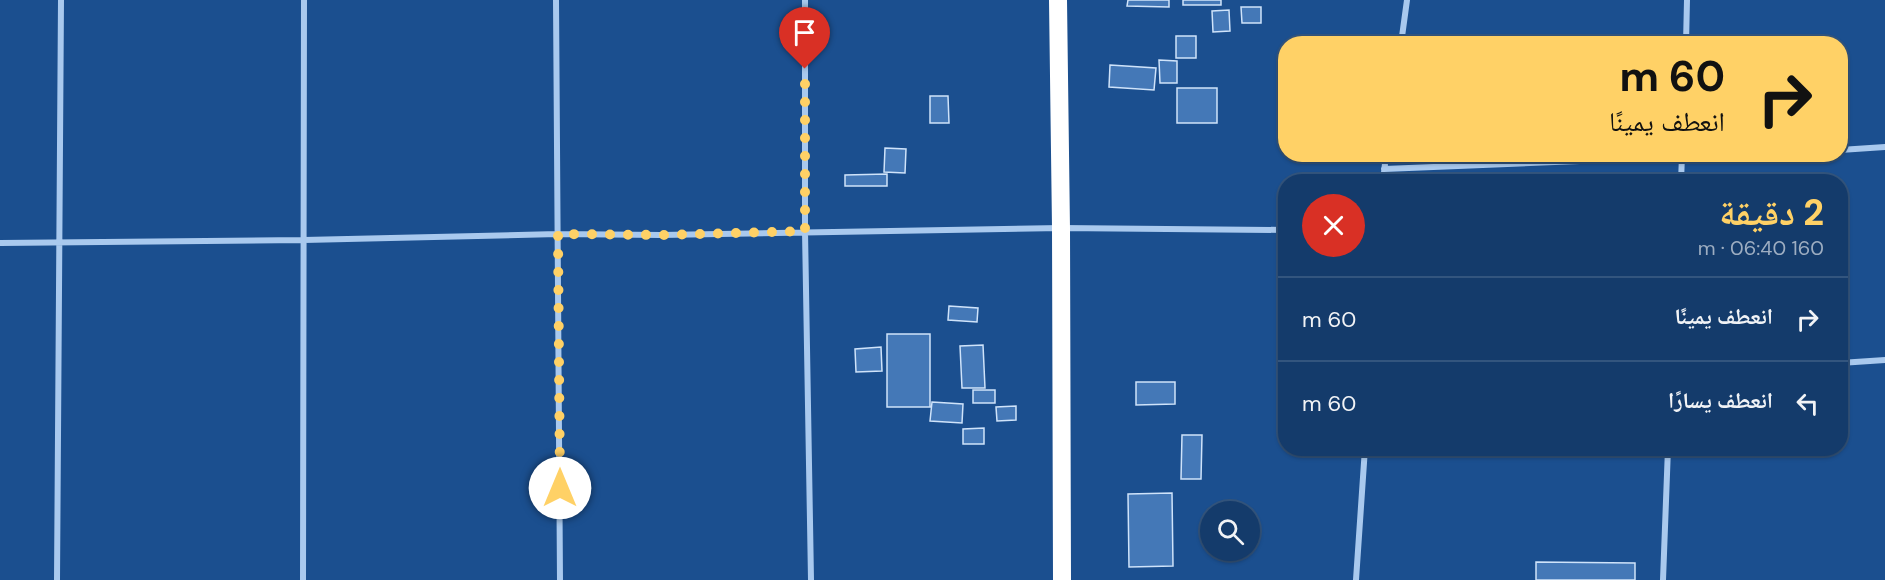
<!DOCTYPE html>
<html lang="ar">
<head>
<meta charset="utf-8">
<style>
	:root { --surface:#143b6b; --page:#214673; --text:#f1f3f6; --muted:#9dadc1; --line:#33557e; --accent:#ffd166 }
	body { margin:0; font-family:"DM Sans","Noto Naskh Arabic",sans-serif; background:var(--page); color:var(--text); direction:rtl; height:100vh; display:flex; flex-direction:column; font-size:22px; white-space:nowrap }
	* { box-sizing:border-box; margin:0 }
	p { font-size:20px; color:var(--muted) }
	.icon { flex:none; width:33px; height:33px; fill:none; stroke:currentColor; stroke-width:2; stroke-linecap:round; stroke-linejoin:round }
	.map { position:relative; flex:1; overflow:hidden; direction:ltr }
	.panel { position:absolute; left:1278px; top:174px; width:570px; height:282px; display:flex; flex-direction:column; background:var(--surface); border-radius:24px; box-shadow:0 2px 4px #0004,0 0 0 2px var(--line); direction:rtl }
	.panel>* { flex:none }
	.hud { position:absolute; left:1278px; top:36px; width:570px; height:126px; border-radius:24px; box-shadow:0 2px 4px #0004,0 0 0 2px var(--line); direction:rtl; background:#ffd166; color:#111; overflow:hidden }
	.controls { position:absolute; left:1200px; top:501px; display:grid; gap:12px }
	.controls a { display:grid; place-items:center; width:60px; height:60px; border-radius:50%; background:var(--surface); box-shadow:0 2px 4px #0004,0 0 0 2px var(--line); font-size:30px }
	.pin { position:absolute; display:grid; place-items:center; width:51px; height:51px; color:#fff; margin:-62px -26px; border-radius:50% 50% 50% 0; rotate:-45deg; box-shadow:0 0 6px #0007 }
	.pin .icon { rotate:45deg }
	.me { position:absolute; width:66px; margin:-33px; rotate:0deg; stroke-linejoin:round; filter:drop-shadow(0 0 4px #0008) }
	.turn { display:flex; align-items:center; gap:21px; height:126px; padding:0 24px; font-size:27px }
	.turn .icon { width:78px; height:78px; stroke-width:2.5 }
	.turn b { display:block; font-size:42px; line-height:51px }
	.round { display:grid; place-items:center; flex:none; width:63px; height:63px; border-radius:32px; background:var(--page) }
	.summary { display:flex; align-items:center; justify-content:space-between; height:102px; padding:0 24px }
	h1 { font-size:36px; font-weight:800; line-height:45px; color:var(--accent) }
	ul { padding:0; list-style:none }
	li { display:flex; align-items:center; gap:18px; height:84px; padding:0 24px; border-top:2px solid var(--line) }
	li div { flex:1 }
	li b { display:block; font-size:22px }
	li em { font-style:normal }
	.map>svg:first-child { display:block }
</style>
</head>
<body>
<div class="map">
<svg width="1885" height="580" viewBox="0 0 1885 580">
	<rect width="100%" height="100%" fill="#1b4f8f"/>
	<path fill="#4478b7" stroke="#cfe3fa" stroke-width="1.5" d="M1128,0H1169V7L1127,6Z
		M1183,0H1221V5H1183Z
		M1241,7H1261V23H1242Z
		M1229,10L1230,31L1213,32L1212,11Z
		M1176,36H1196V58H1176Z
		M1159,60L1177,61V83H1160Z
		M1110,65L1156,68L1154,90L1109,87Z
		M1177,88H1217V123H1177Z
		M930,96H948L949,123H930Z
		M885,148L906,149L905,173L884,172Z
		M887,174V186H845V175Z
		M949,306L978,308L977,322L948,320Z
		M887,334H930V407H887Z
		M983,345L985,388H962L960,346Z
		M881,347L882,371L856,372L855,349Z
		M1136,382H1175V404L1136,405Z
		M973,390H995V403H973Z
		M932,402L963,404L962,423L930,421Z
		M1016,406V420L997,421L996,407Z
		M984,428V444H963V429Z
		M1182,435H1202L1201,479H1181Z
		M1172,493L1173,566L1129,567L1128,494Z
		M1536,562L1635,563V580H1536Z"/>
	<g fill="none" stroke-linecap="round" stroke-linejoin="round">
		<path stroke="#a9c9ee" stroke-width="6" d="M556,0L560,580
			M805,0V231L811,580
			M1401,44L1407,0
			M1686,44L1687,0
			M1840,150L1885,147
			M1384,169L1754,154
			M1383,182L1386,154
			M1681,182L1682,155
			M0,243L304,240L558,234L661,235L1061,228L1286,230
			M1840,363L1885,360
			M57,580L61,0
			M303,580L304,0
			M1356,580L1365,448
			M1663,580L1668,448"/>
		<path stroke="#fff" stroke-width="18" d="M1058,0L1061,228L1062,580"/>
	</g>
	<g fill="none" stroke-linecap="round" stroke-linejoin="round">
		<path stroke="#ffd166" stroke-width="10" stroke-dasharray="0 18" d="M560,488L558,234L661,235L805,231V69"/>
	</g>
</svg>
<div class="controls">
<a><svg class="icon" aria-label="search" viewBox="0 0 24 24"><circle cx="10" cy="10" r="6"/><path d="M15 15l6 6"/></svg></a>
</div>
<div class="pin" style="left:805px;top:69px;background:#d93025"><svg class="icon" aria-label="arrive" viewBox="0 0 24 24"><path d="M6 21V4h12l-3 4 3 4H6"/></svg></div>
<svg class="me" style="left:560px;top:488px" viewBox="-20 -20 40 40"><circle r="19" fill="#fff"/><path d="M0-13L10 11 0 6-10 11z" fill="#ffd166"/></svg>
<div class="hud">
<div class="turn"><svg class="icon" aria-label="right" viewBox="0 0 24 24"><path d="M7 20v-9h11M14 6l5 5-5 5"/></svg><div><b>60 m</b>انعطف يمينًا</div></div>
</div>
<section class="panel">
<div class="summary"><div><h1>2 دقيقة</h1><p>160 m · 06:40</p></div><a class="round" style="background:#d93025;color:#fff"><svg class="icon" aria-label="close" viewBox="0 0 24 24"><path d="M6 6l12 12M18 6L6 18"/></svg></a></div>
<ul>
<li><svg class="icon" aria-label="right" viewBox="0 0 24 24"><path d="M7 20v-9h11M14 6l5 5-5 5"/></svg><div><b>انعطف يمينًا</b></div><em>60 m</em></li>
<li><svg class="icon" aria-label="left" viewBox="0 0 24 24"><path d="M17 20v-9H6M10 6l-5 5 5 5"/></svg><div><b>انعطف يسارًا</b></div><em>60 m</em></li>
</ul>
</section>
</div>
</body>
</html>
